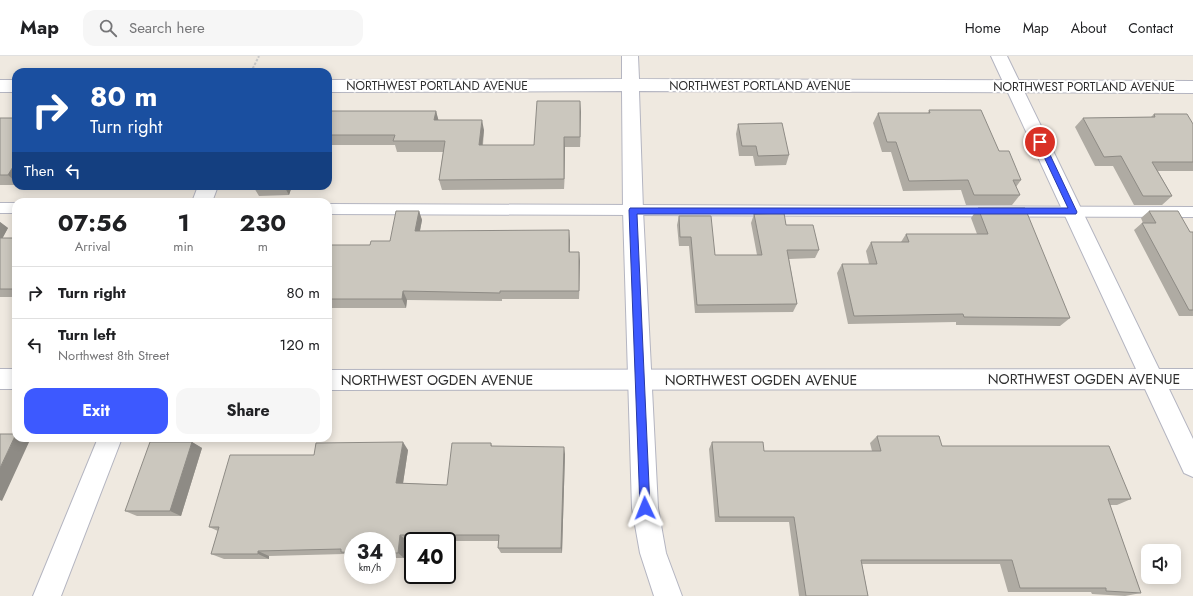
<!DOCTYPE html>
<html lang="en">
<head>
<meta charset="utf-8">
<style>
	:root { --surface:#fff; --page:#f6f6f6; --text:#202124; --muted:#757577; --line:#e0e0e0; --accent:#3d59ff }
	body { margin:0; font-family:Jost,sans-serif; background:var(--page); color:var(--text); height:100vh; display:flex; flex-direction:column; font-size:15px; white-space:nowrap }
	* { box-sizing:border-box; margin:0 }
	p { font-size:13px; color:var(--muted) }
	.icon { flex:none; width:22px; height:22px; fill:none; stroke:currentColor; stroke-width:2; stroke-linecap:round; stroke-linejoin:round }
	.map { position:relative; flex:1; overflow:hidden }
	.panel { position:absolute; left:12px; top:142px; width:320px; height:244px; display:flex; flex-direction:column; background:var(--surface); border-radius:12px; box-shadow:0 2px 10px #0003 }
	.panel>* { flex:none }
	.guide { position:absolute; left:12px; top:12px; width:320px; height:122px; border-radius:12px; box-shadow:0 2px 10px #0003; background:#1a4fa0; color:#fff; overflow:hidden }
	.fabs { position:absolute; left:1141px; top:488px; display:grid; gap:8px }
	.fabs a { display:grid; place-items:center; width:40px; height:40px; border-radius:8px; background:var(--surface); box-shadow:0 2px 10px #0003; font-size:20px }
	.speed { position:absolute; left:344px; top:476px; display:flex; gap:8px; font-size:20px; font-weight:700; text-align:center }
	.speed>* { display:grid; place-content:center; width:52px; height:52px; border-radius:50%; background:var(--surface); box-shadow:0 2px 10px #0003; line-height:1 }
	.speed small { font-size:10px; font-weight:400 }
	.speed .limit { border:2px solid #111; border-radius:6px; background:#fff; color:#111 }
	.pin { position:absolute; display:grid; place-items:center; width:34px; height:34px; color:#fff; margin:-17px; border:2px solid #fff; border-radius:50%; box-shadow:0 1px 4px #0007 }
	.me { position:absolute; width:44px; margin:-22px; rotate:358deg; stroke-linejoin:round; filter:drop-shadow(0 0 3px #0008) }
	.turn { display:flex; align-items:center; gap:14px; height:84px; padding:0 12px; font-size:18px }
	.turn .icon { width:52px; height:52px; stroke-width:2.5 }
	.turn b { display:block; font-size:28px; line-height:34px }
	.then { display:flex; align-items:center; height:38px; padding:0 12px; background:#0003; gap:8px; font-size:15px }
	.eta { display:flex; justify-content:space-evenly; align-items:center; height:68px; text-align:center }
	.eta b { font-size:24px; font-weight:700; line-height:28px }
	.button { display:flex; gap:8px; margin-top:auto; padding:8px 12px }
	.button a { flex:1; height:46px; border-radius:12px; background:var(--accent); color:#fff; font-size:16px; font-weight:700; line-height:46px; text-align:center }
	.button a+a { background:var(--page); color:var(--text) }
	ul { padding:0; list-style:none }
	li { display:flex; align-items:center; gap:12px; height:52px; padding:0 12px; border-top:1px solid var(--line) }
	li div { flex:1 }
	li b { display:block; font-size:15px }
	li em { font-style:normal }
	header { display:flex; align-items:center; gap:24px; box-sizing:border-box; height:56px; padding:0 20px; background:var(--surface); border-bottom:1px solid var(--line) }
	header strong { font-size:19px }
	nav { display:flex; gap:22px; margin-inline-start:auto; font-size:14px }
	.search { width:280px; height:36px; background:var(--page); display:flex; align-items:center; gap:10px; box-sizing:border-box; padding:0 14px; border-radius:12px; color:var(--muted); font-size:15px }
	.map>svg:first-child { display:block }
</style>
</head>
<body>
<header>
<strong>Map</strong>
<div class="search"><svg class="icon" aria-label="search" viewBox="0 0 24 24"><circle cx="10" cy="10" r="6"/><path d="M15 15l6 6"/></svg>Search here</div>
<nav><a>Home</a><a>Map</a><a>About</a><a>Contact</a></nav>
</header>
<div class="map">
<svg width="1193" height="540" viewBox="0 0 1193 540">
	<rect width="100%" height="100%" fill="#efe9e0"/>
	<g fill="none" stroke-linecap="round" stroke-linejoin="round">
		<defs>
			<path id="service" d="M0,147H16V157H0Z
				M328,148L1193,151V161L328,158Z"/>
			<path id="minor" d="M991,0H1007L1159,313H1193V333H1169L1193,383V421L1184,417L1145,333L328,334V314L1136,313Z
				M198,130H218L212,146H192Z
				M0,313H16V333H0Z
				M98,382H122L61,540H33Z"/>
			<path id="tertiary" d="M622,0H638L639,23L1193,25V37L639,35L643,154L658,452L666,497L682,540H654L640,497L632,452L623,154L622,35L328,36V24L622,23Z
				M0,24H16V36H0Z"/>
		</defs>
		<use href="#service" stroke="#b4b5c1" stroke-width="2"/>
		<use href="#minor" stroke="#b4b5c1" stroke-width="2"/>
		<use href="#tertiary" stroke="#b4b5c1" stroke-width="2"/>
		<path stroke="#c9c9c9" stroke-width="2" stroke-dasharray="2.5 1.5" stroke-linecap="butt" d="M251,16L259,0"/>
		<use href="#service" fill="#fff" fill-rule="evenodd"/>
		<use href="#minor" fill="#fff" fill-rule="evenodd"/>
		<use href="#tertiary" fill="#fff" fill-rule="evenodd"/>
	</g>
	<path fill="#afaba3" d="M580,45V91H565L564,133L442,134L439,124L443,96H397L395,89H328V55H436L438,64L484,74L483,89H534Z
		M929,54L999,95L1021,124L1016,131L1020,139L1012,149H966L961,134L903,135L891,96H882L873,67L878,57H928Z
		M1154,58L1193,68V115H1158L1172,140L1162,149H1134L1113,110H1095L1075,71L1083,62L1151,61Z
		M0,62H16V129H0Z
		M738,68L789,99L786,109L755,110L753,100H739L736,78Z
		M71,130H160V131L73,132Z
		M253,130H292L289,139L259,140Z
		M978,152L1070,262L1060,270L956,269V266L848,268L837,217L842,208H869L866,195L871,186H901L906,178H977L971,162Z
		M419,155L422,164L420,175L570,184V196H579V243H502V245L407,244L406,252H328V189H370L390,185Z
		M1149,155L1190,176H1193V260H1179L1134,174L1142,167H1143L1141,162Z
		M754,158L786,169L819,194L815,202L789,203L797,248L793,256L695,257L689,190H679L677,169L679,160L715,199H757L751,167Z
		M0,166L8,172L2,182H16V241H0Z
		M877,380L942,390L1131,443L1117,449H1110L1141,537L1125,540L1092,538L1091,536H1008L1000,508H862L868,540H799L789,466H715L709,393L712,386L764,395H872L870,387Z
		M192,386L202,392L181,460H137L125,455Z
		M491,387L492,390L565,398L562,497H501L498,492V485H407L404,502H387V485H353V501H349L344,498L269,500V503H224L211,498L218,475L209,471L314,399L408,394L403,427L447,429Z"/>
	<path fill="#8e8b85" d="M580,45L581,56L580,91Z
		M436,55L439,66L434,64Z
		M482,64L484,74L481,99L479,89Z
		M564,81L565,91L564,133Z
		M16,106V126L8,119Z
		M284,130H292L289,139Z
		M419,155L422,164L418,184L415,175Z
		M0,166L8,172L0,187Z
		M569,174L570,184L569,205Z
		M579,196L580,205L579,243Z
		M403,235L407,244L406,252L402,243Z
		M16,378V382H24L30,384L2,445L0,444V412Z
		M192,386L202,392L181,460L170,455Z
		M403,386L408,394L402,434L396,427Z
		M564,391L565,398L562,497L561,492Z
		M400,479L407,485L404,502L398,497Z
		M258,495L269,500V503L258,498Z"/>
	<path fill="#cbc7be" stroke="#8e8b85" d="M537,45H580V81H564V123L439,124L445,85H393L395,79H328V55H436L434,64H482L479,89H534Z
		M929,54H981L999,95H1009L1021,124H1013L1020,139H974L968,124L909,125L896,86H887L878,57H930Z
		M1154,58H1187L1193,68V106H1152L1172,140H1143L1121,100L1104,101L1083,62L1155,61Z
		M0,62H16V106L8,119H0Z
		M782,67L789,99L758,100L756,90H742L738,68Z
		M978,152H1025L1070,262L964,261L963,258L854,260L842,208H877L871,186H909L906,178H988Z
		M396,155H419L415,175L569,174V196H579V235H500V237L403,235L402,243H328V189H370L371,185H390Z
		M1149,155H1178L1190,176H1193V254H1189L1142,167H1156Z
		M784,157L786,169H813L819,194H787L797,248L697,249L691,181H680L679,160H711L715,199H762L754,158Z
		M0,182H16V233H0Z
		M0,378H16L0,412Z
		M877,380H939L942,390H1109L1131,443H1108L1141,537L1106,535V532H1020L1012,504H861L868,540H806L794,461H719L712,386H763L764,395H881Z
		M150,386H192L170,455H125Z
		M403,386L396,427L447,429L452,387H491V390L564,391L561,492H498L499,479H400L398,497H387V485H353V497L341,496V493L258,495V498H211L219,471H209L230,399H314L316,387Z"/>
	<path fill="#3d59ff" stroke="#283aa6" d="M1040,83L1044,86L1077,156L1076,158H637L650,452L649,456L645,457L641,456L640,452L629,154L630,152H1068L1037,86Z"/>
	<g text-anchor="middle" stroke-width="4" stroke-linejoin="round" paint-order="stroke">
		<g font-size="12" fill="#2e2e2e" stroke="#fff">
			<text x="437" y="34">NORTHWEST PORTLAND AVENUE</text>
			<text x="760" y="34">NORTHWEST PORTLAND AVENUE</text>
			<text x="1084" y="35">NORTHWEST PORTLAND AVENUE</text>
		</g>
		<g font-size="14" fill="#2e2e2e" stroke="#fff">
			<text x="1084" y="328">NORTHWEST OGDEN AVENUE</text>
			<text x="437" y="329">NORTHWEST OGDEN AVENUE</text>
			<text x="761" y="329">NORTHWEST OGDEN AVENUE</text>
		</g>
	</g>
</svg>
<div class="fabs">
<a><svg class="icon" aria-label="sound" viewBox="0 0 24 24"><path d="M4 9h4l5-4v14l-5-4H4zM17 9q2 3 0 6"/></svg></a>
</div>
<div class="speed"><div>34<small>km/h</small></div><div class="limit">40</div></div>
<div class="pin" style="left:1040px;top:86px;background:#d93025"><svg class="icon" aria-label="arrive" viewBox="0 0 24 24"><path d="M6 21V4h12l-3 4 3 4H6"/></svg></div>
<svg class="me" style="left:645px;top:452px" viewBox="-20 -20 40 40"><path d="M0-17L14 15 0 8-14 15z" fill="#3d59ff" stroke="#fff" stroke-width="4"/></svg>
<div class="guide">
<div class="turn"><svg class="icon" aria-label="right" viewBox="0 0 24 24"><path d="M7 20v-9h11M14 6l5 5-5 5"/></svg><div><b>80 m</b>Turn right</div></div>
<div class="then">Then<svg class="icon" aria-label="left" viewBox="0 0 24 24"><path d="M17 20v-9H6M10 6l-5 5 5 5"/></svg></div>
</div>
<section class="panel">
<div class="eta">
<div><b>07:56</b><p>Arrival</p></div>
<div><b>1</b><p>min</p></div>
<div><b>230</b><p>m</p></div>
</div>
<ul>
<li><svg class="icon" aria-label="right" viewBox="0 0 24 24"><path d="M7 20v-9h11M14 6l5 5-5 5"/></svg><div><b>Turn right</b></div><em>80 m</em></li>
<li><svg class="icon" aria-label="left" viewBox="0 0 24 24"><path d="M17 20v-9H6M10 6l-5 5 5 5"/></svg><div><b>Turn left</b><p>Northwest 8th Street</p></div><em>120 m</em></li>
</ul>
<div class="button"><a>Exit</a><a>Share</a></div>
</section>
</div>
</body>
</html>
